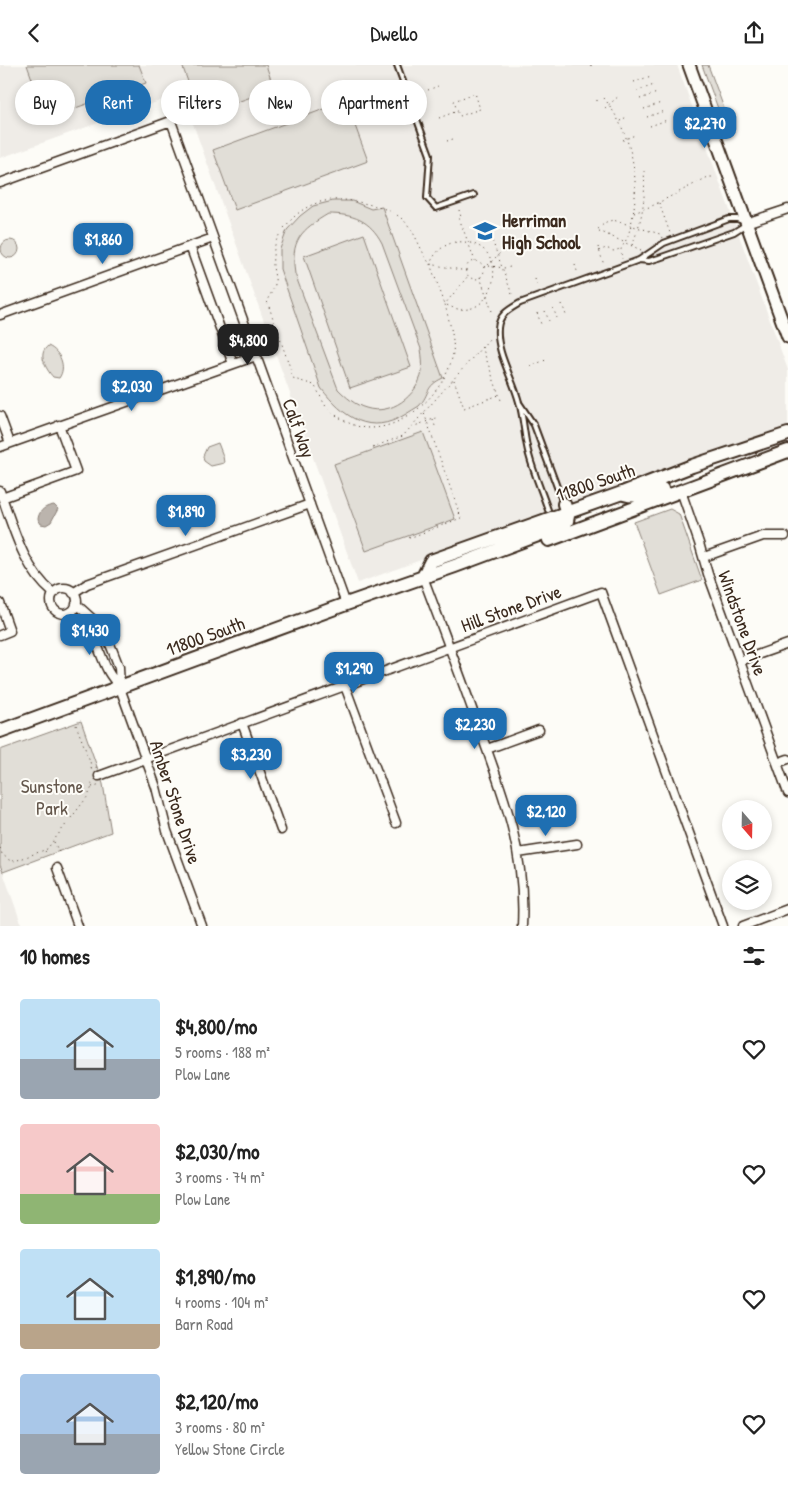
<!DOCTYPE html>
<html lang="en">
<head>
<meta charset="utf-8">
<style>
	:root { --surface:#fff; --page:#f6f6f6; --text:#222; --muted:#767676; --accent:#1f6fb2 }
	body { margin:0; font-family:"Patrick Hand",sans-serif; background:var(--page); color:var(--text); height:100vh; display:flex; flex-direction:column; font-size:19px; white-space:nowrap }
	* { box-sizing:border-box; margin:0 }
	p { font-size:16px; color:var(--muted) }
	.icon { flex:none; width:28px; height:28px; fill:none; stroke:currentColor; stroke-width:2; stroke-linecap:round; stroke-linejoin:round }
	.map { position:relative; height:861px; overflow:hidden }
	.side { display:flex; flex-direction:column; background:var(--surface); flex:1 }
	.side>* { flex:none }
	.guide { position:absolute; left:15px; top:15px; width:500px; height:45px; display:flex; gap:10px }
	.needle { width:32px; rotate:160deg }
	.tools { position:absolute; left:722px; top:735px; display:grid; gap:10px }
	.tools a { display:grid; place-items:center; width:50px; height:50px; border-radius:50%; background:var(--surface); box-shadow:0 2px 8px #0003; font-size:25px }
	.price { position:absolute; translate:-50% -42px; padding:0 11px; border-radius:10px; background:var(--accent); color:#fff; font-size:16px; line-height:32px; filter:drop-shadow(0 1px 2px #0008) }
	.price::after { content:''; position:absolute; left:50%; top:30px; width:15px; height:11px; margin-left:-8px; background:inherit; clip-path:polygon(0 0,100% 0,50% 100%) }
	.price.selected { background:#222; color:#fff }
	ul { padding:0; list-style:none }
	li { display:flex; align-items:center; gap:15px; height:125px; padding:0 20px }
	li span { display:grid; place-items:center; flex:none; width:140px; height:100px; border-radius:5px; color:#555 }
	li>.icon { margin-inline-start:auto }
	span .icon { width:60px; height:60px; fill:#fffc; stroke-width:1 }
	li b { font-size:21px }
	h2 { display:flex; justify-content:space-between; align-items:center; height:60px; padding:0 20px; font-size:21px }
	.tag { padding:0 18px; border-radius:22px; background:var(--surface); box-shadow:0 2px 8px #0003; font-size:18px; line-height:45px }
	.tag.selected { background:var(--accent); color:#fff }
	header { display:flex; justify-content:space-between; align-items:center; height:65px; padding:0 20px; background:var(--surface); font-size:22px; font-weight:600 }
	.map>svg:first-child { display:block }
</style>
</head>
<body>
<header><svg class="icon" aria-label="back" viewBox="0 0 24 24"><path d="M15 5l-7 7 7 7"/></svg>Dwello<svg class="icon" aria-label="share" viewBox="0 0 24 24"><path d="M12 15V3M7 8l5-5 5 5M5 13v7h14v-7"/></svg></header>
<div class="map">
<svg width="788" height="861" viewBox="0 0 788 861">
	<rect width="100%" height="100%" fill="#fdfcf7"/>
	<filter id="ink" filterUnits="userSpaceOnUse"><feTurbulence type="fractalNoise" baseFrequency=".02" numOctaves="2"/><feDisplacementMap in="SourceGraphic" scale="10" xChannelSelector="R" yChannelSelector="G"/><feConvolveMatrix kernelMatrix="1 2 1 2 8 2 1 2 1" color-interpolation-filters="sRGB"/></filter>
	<g filter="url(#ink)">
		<path fill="#efece7" d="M0 0H677L788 305V361L358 518 182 28 0 93Z
			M0 800 3 807 22 861H0Z"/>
		<path fill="#e1ded7" stroke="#8e847a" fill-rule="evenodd" d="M27 0H139L146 18 50 52 45 50Z
			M182 0H266L274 24 200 50Z
			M702 0H708L732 65 727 68Z
			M346 36 368 96 235 145 213 85Z
			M333 136H352L371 144 382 142 443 313C425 321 430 329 419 341 415 344 410 346 406 349 370 372 343 352 321 323L280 204V184L287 165 300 151 313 141ZM328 149C353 149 370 155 382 178L421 284C422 291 423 299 422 307 417 331 391 351 366 343 355 340 346 332 338 324L295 209C290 175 301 165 328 149Z
			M364 169 411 302 350 323 304 191Z
			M1 184a9 9 0 1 1 18 0a9 9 0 1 1-18 0Z
			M48 281C60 286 67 302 59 313L53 312C46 304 37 289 48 281Z
			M423 367 455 454 366 486 334 399Z
			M218 378 223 391 224 398 211 401 204 396 203 391 207 382Z
			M670 444 679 449 702 515 661 530 634 457Z
			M81 656 103 719 111 767 3 807 0 800V685Z"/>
		<path fill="#bbb4ad" stroke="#887d74" d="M54 440 58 444 51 457 46 460 41 459 38 454C39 445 46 441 54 440Z"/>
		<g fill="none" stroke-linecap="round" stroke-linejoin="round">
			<defs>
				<path id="lane" d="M397 0 430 90 427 133 436 143 474 130
					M639 195 649 196 659 193 734 167 745 160
					M520 339 534 360 563 438
					M548 445C542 427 534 409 529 390 524 373 524 354 519 337 513 313 496 288 498 263 499 249 510 244 520 238L639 195 664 178 729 154H737L743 156"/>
				<path id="street" d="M0 118 171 56 346 539
					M746 158 788 144
					M190 181 233 299
					M0 250 213 173
					M0 351 10 378
					M0 382 256 291
					M0 426C13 462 23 503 53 528
					M681 426 699 478 708 509 788 728
					M2 433 76 406 59 360
					M704 492 763 471H785
					M423 512C441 560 460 609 477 658 503 728 526 785 522 861
					M51 536a13 13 0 1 1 26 0a13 13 0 1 1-26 0Z
					M73 528 87 519 310 439
					M0 538 10 566 0 570
					M76 539 97 558 106 570 112 584 119 602 120 623 156 722 167 766 202 861
					M68 548C98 563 95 581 108 606 111 612 116 617 120 623
					M740 596 788 579
					M345 621 396 758
					M242 658 281 765
					M487 684 539 665
					M777 698 788 694
					M99 711 601 527 723 861
					M518 788 577 779
					M57 803 78 861
					M743 861 788 844"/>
				<path id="secondary" d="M689 0 788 272"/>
				<path id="primary" d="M624 429C637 433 649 429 662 424
					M549 475 788 386
					M423 512 431 496 622 428 692 401 788 369
					M0 666 346 539 455 501 557 463 567 456 568 451 564 439"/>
			</defs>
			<use href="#lane" stroke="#3b2a1e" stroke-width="8"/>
			<use href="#street" stroke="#3b2a1e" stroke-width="11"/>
			<use href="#secondary" stroke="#3b2a1e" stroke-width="15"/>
			<use href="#primary" stroke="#3b2a1e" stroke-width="16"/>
			<path stroke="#3b2a1e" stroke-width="1" stroke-dasharray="1 4" stroke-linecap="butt" d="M591 0V3
				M634 17 651 11
				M428 25 438 21
				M637 26 654 20
				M604 33C631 68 641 112 632 155 630 166 627 175 621 184L622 194
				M640 34 657 28
				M597 35V40
				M605 43 620 30
				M644 44 661 38
				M647 52 664 46
				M439 53 457 46 460 51 480 44 475 28 454 36 457 46
				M620 56 628 51
				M650 61 667 55
				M623 75 635 70
				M447 76 456 73
				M659 138 670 168
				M459 145 461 152 459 153 475 196
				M634 148 654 140 708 112H712
				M489 167 513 232
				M455 177C519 172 495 268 445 239L430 199C435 187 443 180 455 177Z
				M632 180C642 156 646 133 644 106
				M598 182 604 200
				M641 185 597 165 606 157 613 155 660 169 662 173
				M599 186 606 183 613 186 620 184
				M466 205a9 9 0 1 1 18 0a9 9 0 1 1-18 0Z
				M488 200 503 185
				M575 200 578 209
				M484 202C494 199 501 205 510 202
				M466 206 430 199C421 187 416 169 407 159 397 147 382 142 367 139 340 132 314 132 293 153 287 159 281 166 277 174 274 181 272 193 273 200 273 206 276 213 275 219 274 226 269 230 267 236L294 314 314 320C319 327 322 336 327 343 332 348 343 355 349 358 392 379 447 329 453 288 455 272 448 254 445 239L468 211
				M480 212 493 249
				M535 214 538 223
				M562 239 566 250
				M553 243 557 253
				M545 246 549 256
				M537 248 541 259
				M482 282 502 338
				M530 301 546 295
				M454 315 464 343 499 330
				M433 355 436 364
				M412 362 439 352
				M373 382 403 371 490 273
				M409 473 461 453 424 348
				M76 660 90 696 92 707
				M91 704 97 702
				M92 722 100 719
				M54 777 59 787
				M0 783 2 789 9 795 15 796 47 784 88 731 92 722V716
				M45 786 48 790"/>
			<use href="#lane" stroke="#fdfcf7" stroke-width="4"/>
			<use href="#street" stroke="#fdfcf7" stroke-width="8"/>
			<use href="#secondary" stroke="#fdfcf7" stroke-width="11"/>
			<use href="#primary" stroke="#fdfcf7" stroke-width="12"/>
		</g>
	</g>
	<defs>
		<symbol id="school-bare" viewBox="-9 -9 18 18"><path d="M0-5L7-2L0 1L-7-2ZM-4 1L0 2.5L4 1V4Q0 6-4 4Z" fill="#1f6fb2" stroke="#fdfcf7" stroke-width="2.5" paint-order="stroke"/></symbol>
	</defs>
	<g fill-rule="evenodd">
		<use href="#school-bare" x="469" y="150" width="32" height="32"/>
	</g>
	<g text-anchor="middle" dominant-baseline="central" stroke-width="4" stroke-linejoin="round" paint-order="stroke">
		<g font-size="19" font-weight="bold" fill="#3b2a1e" stroke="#fdfcf7" text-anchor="start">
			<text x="502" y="155">Herriman<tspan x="502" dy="22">High School</tspan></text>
		</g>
		<g font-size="19" fill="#3b2a1e" stroke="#fdfcf7">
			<text transform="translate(299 363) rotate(70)">Calf Way</text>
			<text transform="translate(595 417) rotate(-19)">11800 South</text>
			<text transform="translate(511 543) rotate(-20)">Hill Stone Drive</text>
			<text transform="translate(743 558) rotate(70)">Windstone Drive</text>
			<text transform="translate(205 571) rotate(-20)">11800 South</text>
			<text transform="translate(176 737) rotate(72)">Amber Stone Drive</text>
		</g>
		<g font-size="19" fill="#64574c" stroke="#fdfcf7">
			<text x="52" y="721">Sunstone<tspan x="52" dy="22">Park</tspan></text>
		</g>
	</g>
</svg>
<div class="tools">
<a><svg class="needle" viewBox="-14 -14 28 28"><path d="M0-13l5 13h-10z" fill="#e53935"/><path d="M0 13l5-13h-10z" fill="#767676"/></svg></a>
<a><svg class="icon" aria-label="layers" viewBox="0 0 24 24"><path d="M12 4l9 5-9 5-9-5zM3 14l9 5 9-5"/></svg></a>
</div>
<b class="price" style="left:705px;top:84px">$2,270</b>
<b class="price" style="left:103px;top:200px">$1,860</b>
<b class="price selected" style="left:248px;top:301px">$4,800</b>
<b class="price" style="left:132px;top:347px">$2,030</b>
<b class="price" style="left:186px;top:472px">$1,890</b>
<b class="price" style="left:90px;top:591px">$1,430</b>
<b class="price" style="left:354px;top:629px">$1,290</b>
<b class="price" style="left:475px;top:685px">$2,230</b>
<b class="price" style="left:251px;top:715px">$3,230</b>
<b class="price" style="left:546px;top:772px">$2,120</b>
<div class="guide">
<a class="tag">Buy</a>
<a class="tag selected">Rent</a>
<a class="tag">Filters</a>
<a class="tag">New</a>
<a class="tag">Apartment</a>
</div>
</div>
<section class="side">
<h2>10 homes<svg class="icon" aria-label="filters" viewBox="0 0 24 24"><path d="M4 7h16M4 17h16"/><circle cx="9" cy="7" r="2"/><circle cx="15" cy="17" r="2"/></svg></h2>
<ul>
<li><span style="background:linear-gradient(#bfe0f5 60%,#9aa5b1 0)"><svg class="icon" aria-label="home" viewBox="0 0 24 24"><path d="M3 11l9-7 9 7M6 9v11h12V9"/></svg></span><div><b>$4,800/mo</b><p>5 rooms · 188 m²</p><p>Plow Lane</p></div><svg class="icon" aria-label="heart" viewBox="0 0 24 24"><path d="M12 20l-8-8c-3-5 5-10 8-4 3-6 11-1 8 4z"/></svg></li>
<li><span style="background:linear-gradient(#f6c9c9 70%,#8fb573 0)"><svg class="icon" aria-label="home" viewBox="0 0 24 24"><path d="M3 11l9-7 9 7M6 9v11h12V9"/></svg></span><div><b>$2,030/mo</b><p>3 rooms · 74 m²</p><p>Plow Lane</p></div><svg class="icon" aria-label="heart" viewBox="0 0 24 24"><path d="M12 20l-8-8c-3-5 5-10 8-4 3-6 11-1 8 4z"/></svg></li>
<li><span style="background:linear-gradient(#bfe0f5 75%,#b9a48a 0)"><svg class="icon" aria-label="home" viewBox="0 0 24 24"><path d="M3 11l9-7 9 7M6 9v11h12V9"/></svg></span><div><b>$1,890/mo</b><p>4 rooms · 104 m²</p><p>Barn Road</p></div><svg class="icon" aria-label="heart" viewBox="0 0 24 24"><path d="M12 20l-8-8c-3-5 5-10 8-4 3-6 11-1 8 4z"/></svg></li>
<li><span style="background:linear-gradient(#a9c7e8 60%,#9aa5b1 0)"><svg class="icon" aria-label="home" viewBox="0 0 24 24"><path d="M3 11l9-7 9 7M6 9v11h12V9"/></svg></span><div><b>$2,120/mo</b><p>3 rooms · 80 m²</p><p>Yellow Stone Circle</p></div><svg class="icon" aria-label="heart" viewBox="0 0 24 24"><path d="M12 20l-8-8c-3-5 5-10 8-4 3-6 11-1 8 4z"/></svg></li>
</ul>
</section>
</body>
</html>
